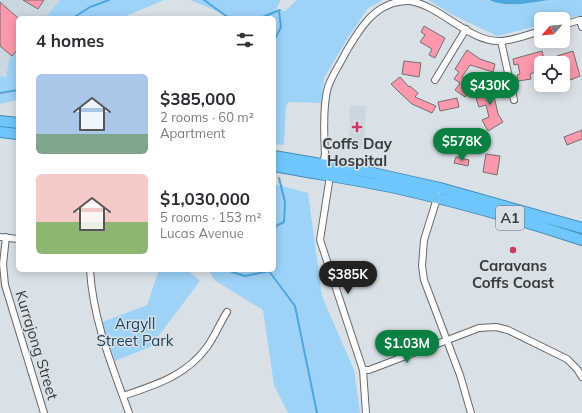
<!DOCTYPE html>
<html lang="en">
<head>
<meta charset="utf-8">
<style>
	:root { --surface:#fff; --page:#f7f7f7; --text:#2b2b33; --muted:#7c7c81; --accent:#0b8043 }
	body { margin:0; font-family:Mulish,sans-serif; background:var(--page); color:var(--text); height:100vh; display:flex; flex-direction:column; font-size:15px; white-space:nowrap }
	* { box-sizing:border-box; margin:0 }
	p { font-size:13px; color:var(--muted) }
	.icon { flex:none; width:22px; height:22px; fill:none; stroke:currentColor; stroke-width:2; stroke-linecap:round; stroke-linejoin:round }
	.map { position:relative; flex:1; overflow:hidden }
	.sheet { position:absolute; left:16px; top:16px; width:260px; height:256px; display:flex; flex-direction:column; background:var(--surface); border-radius:6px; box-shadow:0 2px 10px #0003 }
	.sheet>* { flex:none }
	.needle { width:26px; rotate:243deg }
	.fabs { position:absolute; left:534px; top:12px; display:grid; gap:8px }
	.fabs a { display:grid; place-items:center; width:36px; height:36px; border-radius:6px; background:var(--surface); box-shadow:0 2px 10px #0003; font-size:20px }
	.price { position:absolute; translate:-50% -34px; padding:0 9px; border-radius:14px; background:var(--accent); color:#fff; font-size:13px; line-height:26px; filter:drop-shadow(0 1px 2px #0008) }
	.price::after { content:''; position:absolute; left:50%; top:24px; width:12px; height:9px; margin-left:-6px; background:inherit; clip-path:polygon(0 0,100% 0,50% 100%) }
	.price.on { background:#222; color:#fff }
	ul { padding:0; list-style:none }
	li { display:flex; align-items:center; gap:12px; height:100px; padding:0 20px }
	li span { display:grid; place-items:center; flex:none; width:112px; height:80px; border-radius:6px; color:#555 }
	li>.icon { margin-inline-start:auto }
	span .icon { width:48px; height:48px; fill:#fffc; stroke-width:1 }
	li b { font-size:17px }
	h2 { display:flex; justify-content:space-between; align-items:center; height:48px; padding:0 20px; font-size:17px }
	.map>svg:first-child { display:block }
</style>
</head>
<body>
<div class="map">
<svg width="582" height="413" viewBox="0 0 582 413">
	<rect width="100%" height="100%" fill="#dae1e6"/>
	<path fill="#cad7e1" d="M0 0H60L45 18H18V49L9 60 6 77 0 76Z
		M350 106H366L364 149H349Z"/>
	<path fill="#9ed2f7" d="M60 0H164L121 18H45Z
		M190 0H281L276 9 285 11 297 0H383L368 8 349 36 324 78 321 103 289 102 286 106 284 145 274 144V18H264L265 17 234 18Z
		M428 0H488C507 9 528 1 548 0 559 0 570 0 580 0H582V19L577 16 563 19H541V25L497 36 451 14Z
		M18 49V100L0 104V76L6 77 9 60Z
		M274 184 308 193 322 296 354 370 360 413H288L274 385 263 310 214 280 209 270H274Z
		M159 270H187L200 281 150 347 115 361 102 322 147 305Z"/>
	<path fill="#4da6e0" d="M489 0H548C529 3 506 8 489 0Z"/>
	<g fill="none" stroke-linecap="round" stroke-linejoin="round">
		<path stroke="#4da6e0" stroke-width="2" d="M204 0 226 16 231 18
			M73 18 90 7 109 0
			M260 18 280 10
			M274 41 281 27 279 11
			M0 93 18 90
			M274 227 284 222 285 202 279 178
			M231 270 232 272 245 276 269 271 295 306 317 413"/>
	</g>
	<path fill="#fb98ab" stroke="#756d6e" d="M23 0H44L38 9Z
		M0 2 18 18V49L12 56 0 46Z
		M424 26 445 38 435 58 429 55 432 49 420 42 425 35 421 32Z
		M467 50 480 59 495 64 493 72 470 65 462 77 470 83 467 86 471 89 465 97 455 90 460 83 454 79 459 72 455 69Z
		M542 51 545 63H541V70L530 74 531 79 518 81 517 75 520 74 518 64 514 65 513 59Z
		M573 51 580 76 570 80 568 72 570 71 567 60 559 63 557 56Z
		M404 61 421 63 419 77 402 74Z
		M400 77 409 87 410 86 418 93 415 97 436 106 432 113 412 104 398 91 391 84Z
		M490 78 498 114 503 122 488 131 482 120 489 117 486 105 479 107 476 98 487 95 482 80Z
		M457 98 459 107 440 111 438 102Z
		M582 130V139L567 145 564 137Z
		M486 154 500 156 497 175 483 172Z
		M456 157 469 160 468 166 454 163Z"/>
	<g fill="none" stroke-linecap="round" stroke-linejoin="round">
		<defs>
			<path id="minor" d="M563 25 580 20 582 27
				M501 41 514 100
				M435 80 466 29
				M323 164 325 154C324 136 323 104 328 87 332 75 340 64 346 52 360 28 376 0 410 1 441 6 469 42 500 41 512 41 529 34 541 31
				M330 176 320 240 363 370 366 413
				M438 195 424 240 422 266 424 280 460 375 471 413
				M0 237 18 239
				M6 237 3 264 5 285 44 413
				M90 270C93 320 112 366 129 413
				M363 370H369L479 328 496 327 508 330 567 359 577 369 582 377
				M123 396C155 385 186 376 207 347 215 336 220 323 227 312"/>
			<path id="trunk" d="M0 121 18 123
				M0 132 18 134
				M274 156 373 173 440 188 582 228
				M274 166C316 174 358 180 400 189 461 203 522 220 582 240"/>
		</defs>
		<use href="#minor" stroke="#646a6f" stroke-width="8"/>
		<use href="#trunk" stroke="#448cb9" stroke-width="12"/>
		<use href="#minor" stroke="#fff" stroke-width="6"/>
		<use href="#trunk" stroke="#6fc6fc" stroke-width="10"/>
	</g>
	<g fill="#ca3b63" stroke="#dae1e6" stroke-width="1.5">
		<path d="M355 121h4v4h4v4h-4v4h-4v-4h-4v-4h4z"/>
		<circle cx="513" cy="250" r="4"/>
	</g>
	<g text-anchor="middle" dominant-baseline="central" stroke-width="3" stroke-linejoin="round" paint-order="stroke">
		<rect fill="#dae1e6" stroke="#696d70" stroke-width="1" x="496" y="206" width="28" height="24" rx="3"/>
		<g font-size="14" font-weight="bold" fill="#383b3d">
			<text x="510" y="218">A1</text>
		</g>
		<g font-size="15" font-weight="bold" fill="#383b3d" stroke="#dae1e6">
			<text x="357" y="143">Coffs Day<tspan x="357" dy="17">Hospital</tspan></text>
			<text x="513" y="265">Caravans<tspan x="513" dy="17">Coffs Coast</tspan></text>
		</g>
		<g font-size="15" fill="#1e435c" stroke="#dae1e6">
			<text x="135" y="323">Argyll<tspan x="135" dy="17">Street Park</tspan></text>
		</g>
		<g font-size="15" fill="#383b3d" stroke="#dae1e6">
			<text transform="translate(37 345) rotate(73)">Kurrajong Street</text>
		</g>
	</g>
</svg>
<div class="fabs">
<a><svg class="needle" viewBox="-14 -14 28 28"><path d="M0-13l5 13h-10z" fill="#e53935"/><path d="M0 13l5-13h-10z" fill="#7c7c81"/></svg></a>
<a><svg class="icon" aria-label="locate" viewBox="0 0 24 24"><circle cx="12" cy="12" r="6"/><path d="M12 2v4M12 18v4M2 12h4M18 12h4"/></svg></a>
</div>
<b class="price" style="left:490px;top:106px">$430K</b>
<b class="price" style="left:462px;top:162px">$578K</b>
<b class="price on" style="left:348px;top:295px">$385K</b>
<b class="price" style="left:407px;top:364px">$1.03M</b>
<section class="sheet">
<h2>4 homes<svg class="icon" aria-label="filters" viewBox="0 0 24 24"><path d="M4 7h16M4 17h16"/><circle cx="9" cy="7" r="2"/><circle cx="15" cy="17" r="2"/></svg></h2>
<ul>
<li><span style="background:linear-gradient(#a9c7e8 75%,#7fa58c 0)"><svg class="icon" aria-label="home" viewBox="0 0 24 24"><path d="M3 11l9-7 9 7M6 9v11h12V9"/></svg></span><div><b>$385,000</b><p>2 rooms · 60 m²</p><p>Apartment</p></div></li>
<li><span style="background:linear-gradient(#f6c9c9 60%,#8fb573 0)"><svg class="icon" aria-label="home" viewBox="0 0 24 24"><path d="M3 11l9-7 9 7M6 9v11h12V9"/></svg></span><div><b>$1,030,000</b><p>5 rooms · 153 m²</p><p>Lucas Avenue</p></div></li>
</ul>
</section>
</div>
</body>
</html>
